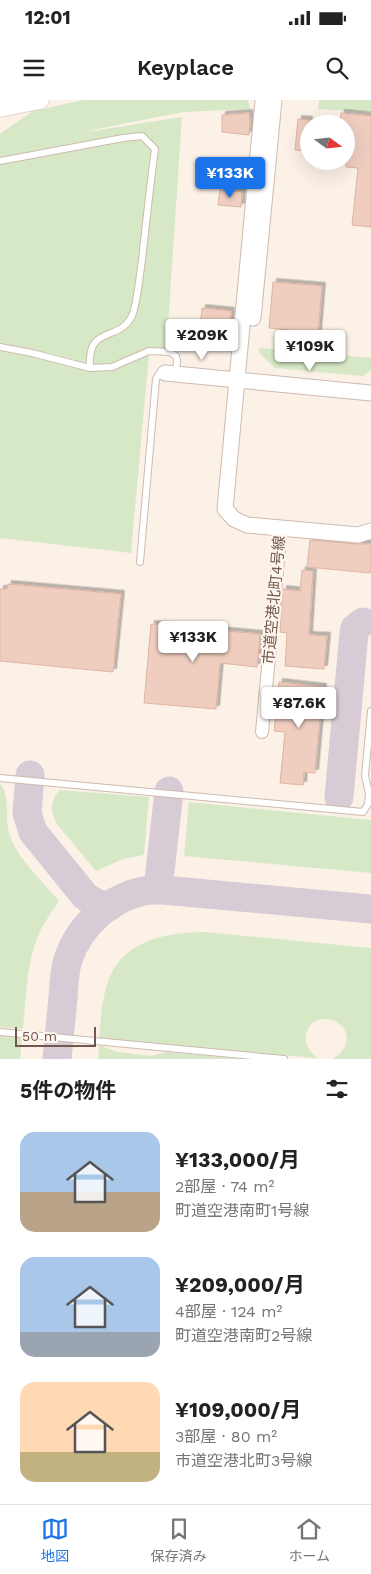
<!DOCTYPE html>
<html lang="ja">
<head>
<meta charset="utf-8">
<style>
	:root { --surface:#fff; --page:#f2f2f2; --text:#222; --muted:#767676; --line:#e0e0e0; --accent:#1a73e8 }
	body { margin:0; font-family:"Work Sans","Noto Sans JP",sans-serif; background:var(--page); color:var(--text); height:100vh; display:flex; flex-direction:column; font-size:19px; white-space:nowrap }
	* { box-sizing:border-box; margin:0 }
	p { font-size:16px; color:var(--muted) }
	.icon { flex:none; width:28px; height:28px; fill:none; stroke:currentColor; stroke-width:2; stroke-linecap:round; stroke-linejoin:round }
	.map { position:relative; height:959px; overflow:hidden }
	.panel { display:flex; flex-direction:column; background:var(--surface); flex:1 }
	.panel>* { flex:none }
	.needle { width:32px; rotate:105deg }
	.buttons { position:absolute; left:300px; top:15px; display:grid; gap:10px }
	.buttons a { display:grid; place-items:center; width:55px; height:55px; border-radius:50%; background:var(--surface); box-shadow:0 5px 20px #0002; font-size:25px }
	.scale { position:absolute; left:15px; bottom:12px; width:81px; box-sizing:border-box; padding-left:5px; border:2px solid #73564d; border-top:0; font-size:14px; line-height:18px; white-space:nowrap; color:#73564d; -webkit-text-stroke:4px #fef5ed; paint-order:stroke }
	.price { position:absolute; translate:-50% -42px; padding:0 11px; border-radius:5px; background:#fff; color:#222; font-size:16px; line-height:32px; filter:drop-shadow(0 1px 2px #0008) }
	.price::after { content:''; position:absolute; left:50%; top:30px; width:15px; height:11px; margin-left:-8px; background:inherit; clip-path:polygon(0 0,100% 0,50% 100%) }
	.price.current { background:var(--accent); color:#fff }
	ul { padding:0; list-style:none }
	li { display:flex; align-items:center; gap:15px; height:125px; padding:0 20px }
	li span { display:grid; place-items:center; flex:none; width:140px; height:100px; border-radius:15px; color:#555 }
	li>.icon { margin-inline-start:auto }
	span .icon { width:60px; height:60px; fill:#fffc; stroke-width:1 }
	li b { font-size:21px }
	h2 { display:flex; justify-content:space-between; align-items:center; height:60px; padding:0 20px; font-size:21px }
	.status { display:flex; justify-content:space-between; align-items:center; height:35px; padding:0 25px; background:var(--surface); direction:ltr }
	.status svg { height:14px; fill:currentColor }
	header { display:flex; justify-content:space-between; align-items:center; height:65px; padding:0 20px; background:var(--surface); font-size:22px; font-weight:600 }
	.menu { display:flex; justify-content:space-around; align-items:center; height:70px; border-top:1px solid var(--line); background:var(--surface); font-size:14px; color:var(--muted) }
	.menu a { display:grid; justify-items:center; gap:2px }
	.menu .current { color:var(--accent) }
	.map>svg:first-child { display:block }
</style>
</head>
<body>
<div class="status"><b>12:01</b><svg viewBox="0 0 49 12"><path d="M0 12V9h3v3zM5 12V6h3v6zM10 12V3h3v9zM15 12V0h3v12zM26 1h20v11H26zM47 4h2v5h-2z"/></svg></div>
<header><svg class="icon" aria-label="menu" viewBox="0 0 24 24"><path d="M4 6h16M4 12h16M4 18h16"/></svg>Keyplace<svg class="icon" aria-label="search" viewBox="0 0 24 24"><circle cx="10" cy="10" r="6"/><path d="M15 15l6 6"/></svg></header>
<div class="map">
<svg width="371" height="959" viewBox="0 0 371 959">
	<defs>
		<filter id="shadow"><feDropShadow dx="3.5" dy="-3.5" stdDeviation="0" flood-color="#0004"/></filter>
	</defs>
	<rect width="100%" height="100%" fill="#fbf1e7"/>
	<path fill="#d7e8c6" d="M84 0H248L250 9 183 12 97 29 86 32 182 17 166 255 149 254 131 453 0 438V34L33 11Z
		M319 0H371V12L318 9Z
		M259 248 371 258V270L363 276 275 268 259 253Z
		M0 684C11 695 4 720 10 736 18 759 43 782 59 801 52 812 44 822 39 834 26 863 26 898 23 929L0 927Z
		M60 690 149 697 144 755 123 759 96 771 57 724C50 711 50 700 60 690Z
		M189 702 371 720V773L184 756Z
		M203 832 371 848V959H333C337 955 342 953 344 948 359 920 308 905 306 937 305 946 310 952 317 957L316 958 99 939C101 921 101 903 107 885 120 841 163 833 203 832Z
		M0 936 22 938 20 959H0Z
		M99 945 117 952 151 956 166 952 245 959H98Z"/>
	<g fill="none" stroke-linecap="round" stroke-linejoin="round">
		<path stroke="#d7cbd6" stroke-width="29" d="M30 675 27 713 33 732 85 796C92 802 100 805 110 806
			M339 697 354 533 355 528 363 522
			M158 790 169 691
			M57 959C59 939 61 918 63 898 64 886 64 872 68 860 79 825 113 794 151 790 159 789 167 791 174 791L371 809"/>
	</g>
	<path fill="#efcec0" stroke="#e1b3a1" filter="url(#shadow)" d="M249 13 250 22 249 35 222 32V15Z
		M341 13 371 16V127L352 125 358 68 346 67V24H340Z
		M298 19 309 20V51L295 50Z
		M220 90 242 92 241 107 218 105Z
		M273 182 322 186 318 233 269 228Z
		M202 208 231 211 229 237 199 234Z
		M310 440 357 444H371V473L307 467Z
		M302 470 313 471 309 535 327 536 324 569 285 566 287 533 280 532 283 489 300 491Z
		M8 484 121 494 113 572 0 561V489H7Z
		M151 524 260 534 257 567 220 563 216 609 144 603Z
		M279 582 323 587 315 673 304 672 303 685 280 683 285 632 274 631Z"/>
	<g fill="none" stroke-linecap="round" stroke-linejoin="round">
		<defs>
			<path id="service" d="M0 61 123 38 142 36 155 49C150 86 146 123 142 160 140 173 137 205 132 216 118 243 87 224 90 268
				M0 247 32 253 90 268 112 267 149 251 170 252 176 256 177 260 176 274
				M140 462 156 279 159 274 165 273
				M0 678 363 712 368 704 369 693 365 676 371 611
				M0 932 284 959"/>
			<path id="minor" d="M262 632 281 428"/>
			<path id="tertiary" d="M263 0 225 409 234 419 247 425 358 435 371 431
				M253 218 274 0
				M165 273 371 293"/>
			<path id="secondary" d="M0 8 40 0"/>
		</defs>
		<use href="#service" stroke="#cebab0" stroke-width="8"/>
		<use href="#minor" stroke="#cebab0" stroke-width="14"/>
		<use href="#tertiary" stroke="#cebab0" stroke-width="17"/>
		<use href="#secondary" stroke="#d1baae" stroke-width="19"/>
		<use href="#service" stroke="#fff" stroke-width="6"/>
		<use href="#minor" stroke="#fff" stroke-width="12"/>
		<use href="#tertiary" stroke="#fff" stroke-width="15"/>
		<use href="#secondary" stroke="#fff" stroke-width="18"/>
	</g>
	<g text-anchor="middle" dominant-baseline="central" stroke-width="4.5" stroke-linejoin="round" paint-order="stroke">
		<g font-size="15" fill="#73564d" stroke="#fef5ed">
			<text transform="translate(274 500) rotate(-85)">市道空港北町4号線</text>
		</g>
	</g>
</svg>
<div class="buttons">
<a><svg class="needle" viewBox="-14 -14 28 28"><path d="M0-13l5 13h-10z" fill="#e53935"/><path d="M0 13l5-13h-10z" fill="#767676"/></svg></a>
</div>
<div class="scale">50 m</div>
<b class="price current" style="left:230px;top:99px">¥133K</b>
<b class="price" style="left:202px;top:261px">¥209K</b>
<b class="price" style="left:310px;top:272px">¥109K</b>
<b class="price" style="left:193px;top:563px">¥133K</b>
<b class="price" style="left:299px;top:629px">¥87.6K</b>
</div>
<section class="panel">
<h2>5件の物件<svg class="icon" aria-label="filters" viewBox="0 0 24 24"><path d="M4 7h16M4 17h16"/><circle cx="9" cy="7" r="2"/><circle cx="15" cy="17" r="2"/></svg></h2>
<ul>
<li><span style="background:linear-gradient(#a9c7e8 60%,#b9a48a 0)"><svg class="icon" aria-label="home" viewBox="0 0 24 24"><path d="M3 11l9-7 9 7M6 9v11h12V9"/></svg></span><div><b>¥133,000/月</b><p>2部屋 · 74 m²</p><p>町道空港南町1号線</p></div></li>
<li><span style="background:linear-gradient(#a9c7e8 75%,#9aa5b1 0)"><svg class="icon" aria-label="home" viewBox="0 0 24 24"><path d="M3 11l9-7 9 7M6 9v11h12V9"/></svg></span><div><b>¥209,000/月</b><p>4部屋 · 124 m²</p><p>町道空港南町2号線</p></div></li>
<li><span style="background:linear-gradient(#ffd9b3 70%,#c2b280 0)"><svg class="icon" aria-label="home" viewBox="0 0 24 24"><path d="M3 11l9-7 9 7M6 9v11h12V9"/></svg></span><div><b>¥109,000/月</b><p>3部屋 · 80 m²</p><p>市道空港北町3号線</p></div></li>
</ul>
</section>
<nav class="menu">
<a class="current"><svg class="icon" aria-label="map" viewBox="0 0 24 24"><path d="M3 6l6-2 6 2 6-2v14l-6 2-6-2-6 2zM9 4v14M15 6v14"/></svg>地図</a>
<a><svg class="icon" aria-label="saved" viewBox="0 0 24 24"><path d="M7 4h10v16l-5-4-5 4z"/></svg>保存済み</a>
<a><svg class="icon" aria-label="home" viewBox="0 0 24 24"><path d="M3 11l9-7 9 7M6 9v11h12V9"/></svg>ホーム</a>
</nav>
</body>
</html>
